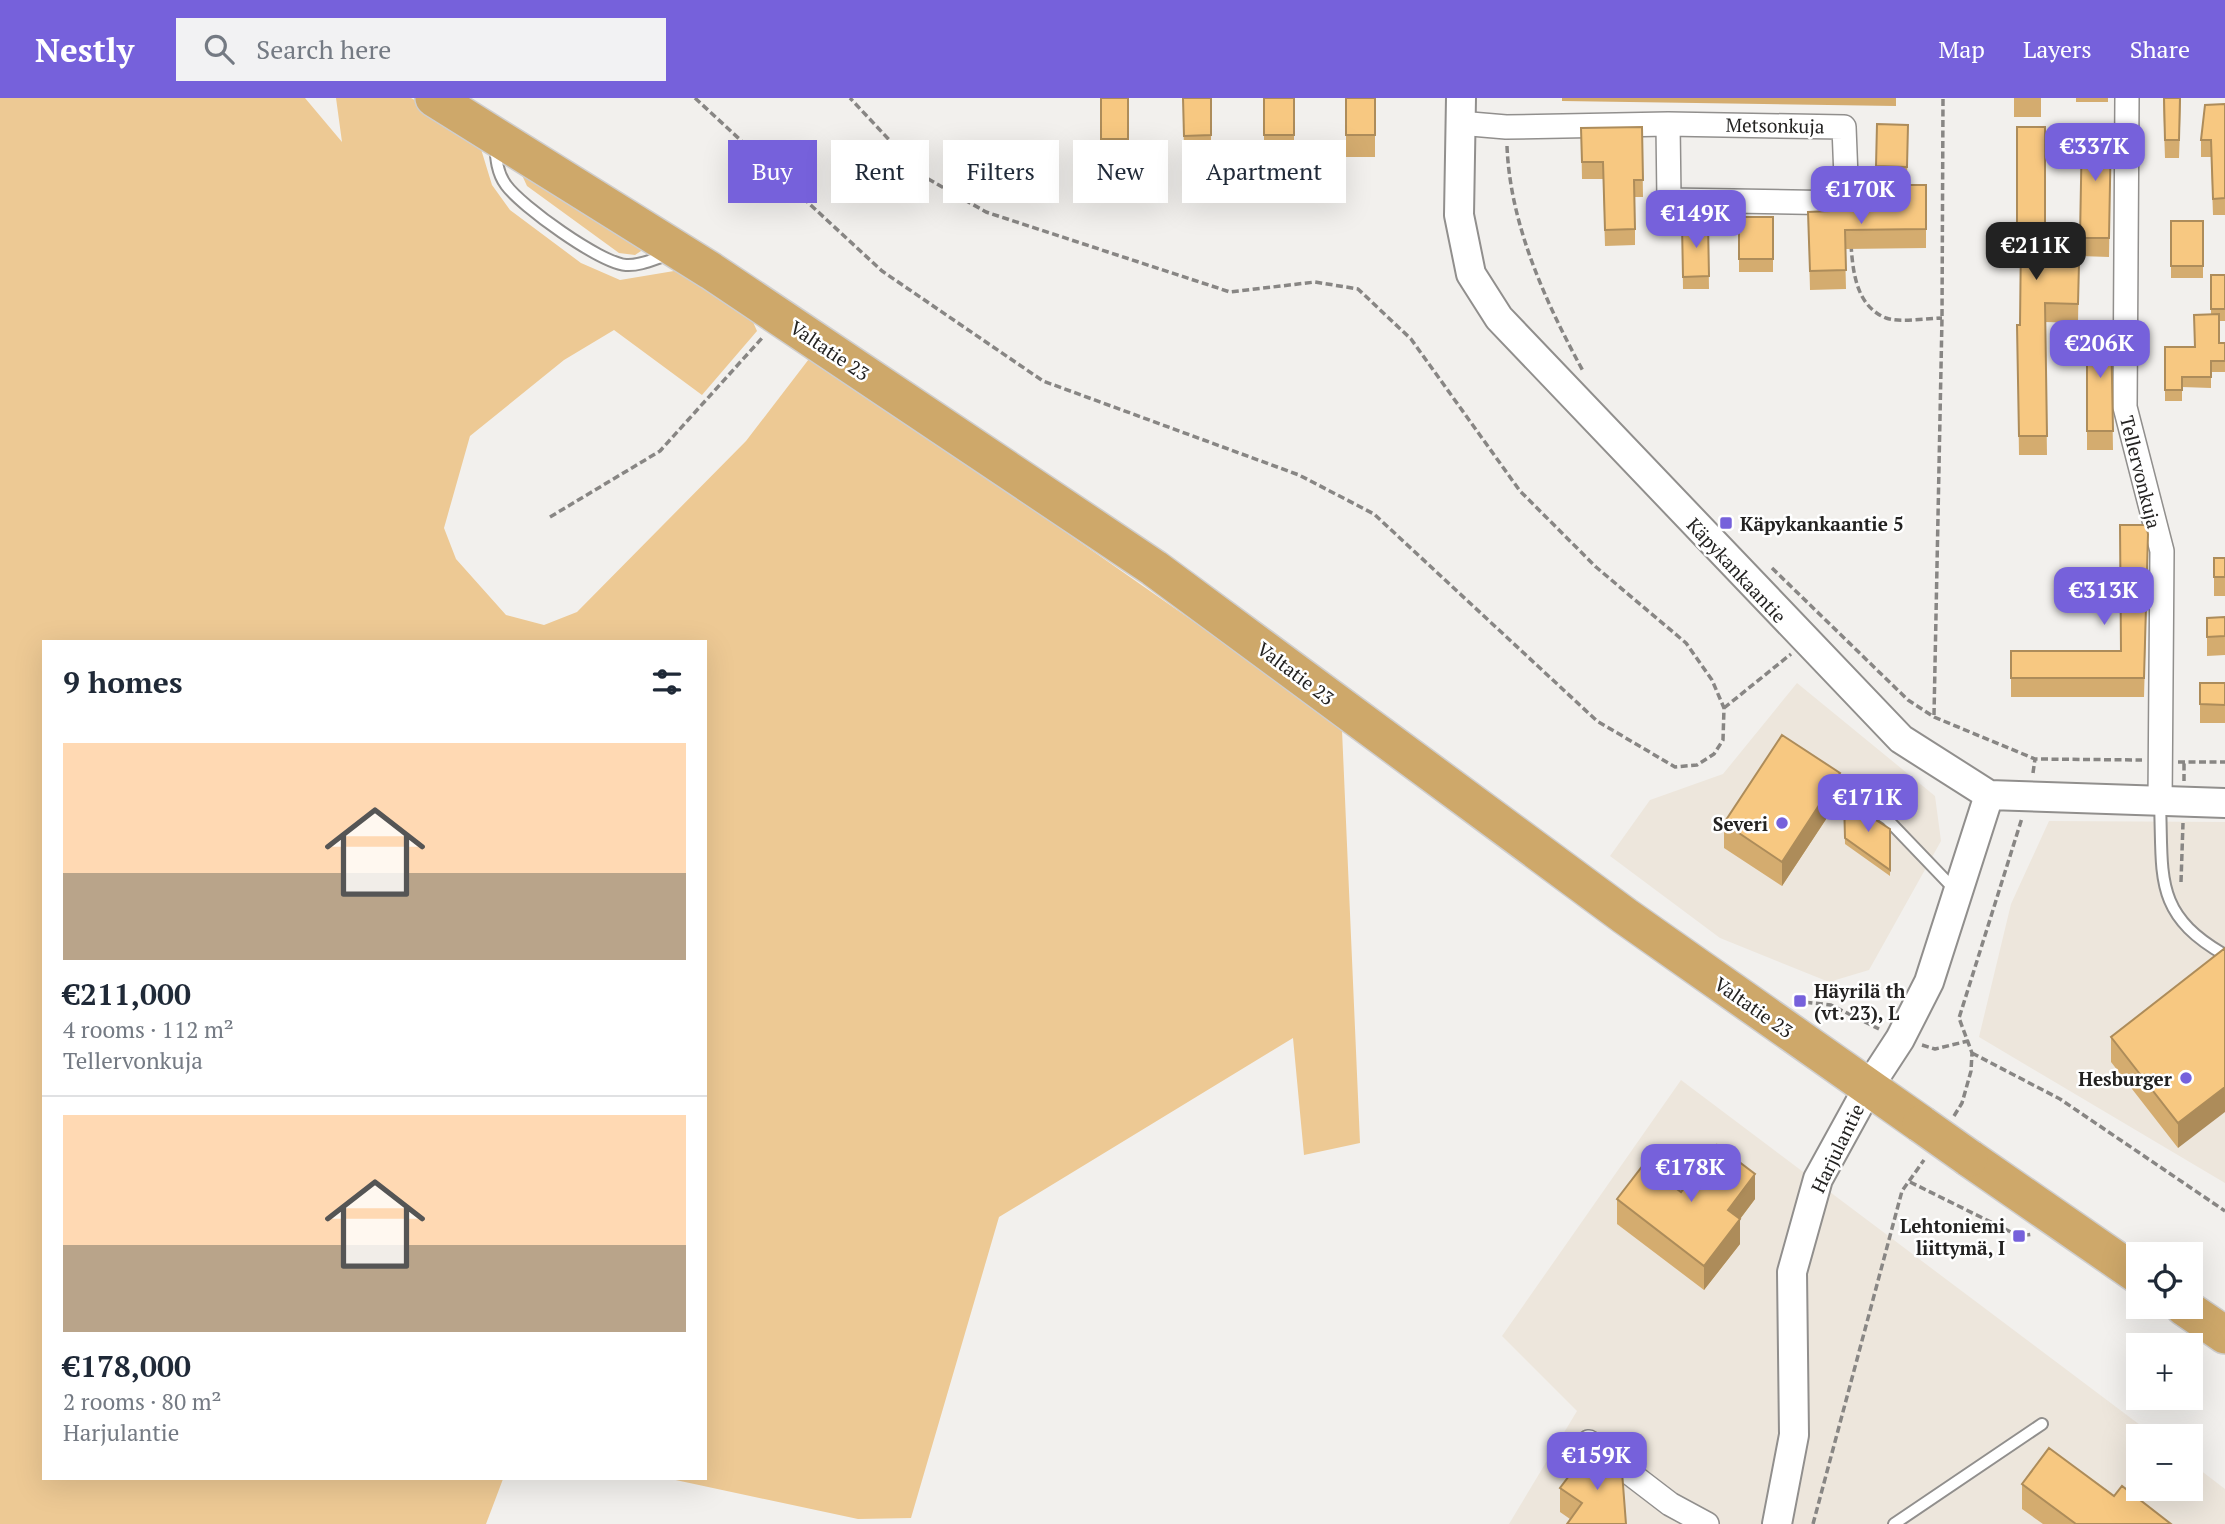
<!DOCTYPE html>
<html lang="en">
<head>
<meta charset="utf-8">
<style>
	:root { --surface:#fff; --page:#f2f2f3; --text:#1f2937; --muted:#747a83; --line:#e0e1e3; --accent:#7661db }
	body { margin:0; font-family:"PT Serif",serif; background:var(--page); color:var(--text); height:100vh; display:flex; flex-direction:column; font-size:26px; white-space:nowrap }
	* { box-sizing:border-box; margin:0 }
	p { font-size:23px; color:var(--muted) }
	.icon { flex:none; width:38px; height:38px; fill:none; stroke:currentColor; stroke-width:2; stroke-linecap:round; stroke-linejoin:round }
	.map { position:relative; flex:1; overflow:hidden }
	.panel { position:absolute; left:42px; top:542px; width:665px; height:840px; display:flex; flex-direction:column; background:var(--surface); border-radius:0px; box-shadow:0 7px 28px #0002 }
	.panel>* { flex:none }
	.banner { position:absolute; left:728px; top:42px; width:665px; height:63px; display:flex; gap:14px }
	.buttons { position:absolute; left:2126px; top:1144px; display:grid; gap:14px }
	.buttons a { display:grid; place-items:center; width:77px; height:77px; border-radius:0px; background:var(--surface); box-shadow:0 7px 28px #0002; font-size:35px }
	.price { position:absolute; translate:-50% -60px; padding:0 16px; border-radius:14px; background:var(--accent); color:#fff; font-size:23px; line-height:46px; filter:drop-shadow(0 2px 4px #0008) }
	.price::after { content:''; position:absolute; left:50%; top:42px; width:21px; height:16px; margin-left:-10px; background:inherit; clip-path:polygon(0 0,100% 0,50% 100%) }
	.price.selected { background:#222; color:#fff }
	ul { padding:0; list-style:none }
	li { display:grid; align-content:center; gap:14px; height:371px; padding:0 21px }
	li+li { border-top:2px solid var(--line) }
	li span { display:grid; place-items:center; height:217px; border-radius:0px; color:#555 }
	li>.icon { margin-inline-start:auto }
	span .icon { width:126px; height:126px; fill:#fffc; stroke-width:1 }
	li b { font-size:30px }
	h2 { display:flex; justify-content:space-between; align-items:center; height:84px; padding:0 21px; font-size:30px }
	.tag { padding:0 24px; border-radius:0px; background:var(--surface); box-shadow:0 7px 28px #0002; font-size:24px; line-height:63px }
	.tag.selected { background:var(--accent); color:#fff }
	header { display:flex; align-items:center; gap:42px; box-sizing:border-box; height:98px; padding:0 35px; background:var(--accent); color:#fff }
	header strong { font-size:33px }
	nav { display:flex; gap:38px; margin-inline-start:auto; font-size:24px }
	.search { width:490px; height:63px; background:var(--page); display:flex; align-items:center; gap:18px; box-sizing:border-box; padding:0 24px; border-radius:0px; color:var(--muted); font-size:26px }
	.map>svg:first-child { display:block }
</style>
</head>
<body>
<header>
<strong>Nestly</strong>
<div class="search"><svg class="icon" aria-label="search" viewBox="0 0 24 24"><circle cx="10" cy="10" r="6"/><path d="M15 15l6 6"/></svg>Search here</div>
<nav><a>Map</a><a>Layers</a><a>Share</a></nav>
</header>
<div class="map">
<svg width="2225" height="1426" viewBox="0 0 2225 1426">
	<rect width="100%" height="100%" fill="#f2f0ed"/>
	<path fill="#ede6dc" d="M1797 585 1935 698 1941 743 1869 872 1829 884 1720 840 1610 758 1650 702 1723 676Z
		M2049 723 2225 724V1085L1979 939 2011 806Z
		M1681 982 2156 1339H2138V1391H2191V1365L2225 1391V1426H1509L1577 1313 1502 1238Z"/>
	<path fill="#edc994" d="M0 0H305L342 44 336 0H411L477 38 492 87 510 112 581 165 620 182 686 171 749 215 757 233 702 297 614 232 564 262 470 338 444 430 456 461 506 517 544 527 577 514 746 343 812 257 1289 590 1342 632 1360 1045 1304 1057 1293 940 999 1119 911 1420 858 1421 671 1381H705V544H44V1381H503L486 1426H0Z
		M521 75 650 147 635 157 619 155 527 88Z"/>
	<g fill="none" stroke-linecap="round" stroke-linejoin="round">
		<defs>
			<path id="service" d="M495 46C496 60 497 75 506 87 521 108 600 165 626 167 640 168 654 161 667 157
				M1829 682 1887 721 1956 793
				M2160 705C2163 779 2153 816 2225 857
				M1894 1426 2042 1326"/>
			<path id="minor" d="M2127 0 2125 309 2162 453 2160 705
				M1459 25 1506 29 1668 26 1844 29 1847 105 1669 102 1668 26
				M1589 1344 1670 1406 1707 1426"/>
			<path id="tertiary" d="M1461 0 1459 117 1471 176 1499 220 1901 641 1989 697 2225 705
				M1777 1426 1794 1337 1792 1174 1818 1081 1868 990 1900 941 1929 884 1989 697"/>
			<path id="trunk" d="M434 0 711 173 1154 470 1625 818 1921 1026
				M1969 1060 2138 1177
				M2184 1209 2225 1237"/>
		</defs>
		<use href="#service" stroke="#918f8d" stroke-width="14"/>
		<use href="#minor" stroke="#918f8d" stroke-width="26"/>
		<use href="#tertiary" stroke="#918f8d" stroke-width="32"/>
		<use href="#trunk" stroke="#cfcece" stroke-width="40"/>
		<path stroke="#888684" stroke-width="3.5" stroke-dasharray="7 3.5" stroke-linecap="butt" d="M695 0 882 173 1043 283 1299 377 1374 416 1597 623 1675 669 1697 667 1714 656 1723 642 1724 610 1712 582 1686 545 1596 469 1520 393 1411 241 1358 191 1315 184 1230 194 986 114 923 78 850 0
			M1507 48C1510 127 1546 205 1583 273
			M1851 147C1853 174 1856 208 1886 220 1900 225 1927 220 1942 220
			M550 419 660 353 763 239
			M1772 470 1908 602 1934 619 2035 661 2142 662
			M1724 610 1791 556
			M1934 617 1942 220 1943 0
			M2178 664H2225
			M2033 675 2035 661
			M2184 683V664
			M2181 784 2183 725
			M1795 903 1831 907 1879 931
			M1922 947 1935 951 1968 943
			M1972 955 2060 1001 2225 1113
			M1954 1018 1962 1005 1971 973 1972 955 1959 920 2022 720
			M1910 1084 2019 1138 2033 1136
			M1813 1426 1902 1093 1924 1062"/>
		<use href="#service" stroke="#fff" stroke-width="10"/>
		<use href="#minor" stroke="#fff" stroke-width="23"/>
		<use href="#tertiary" stroke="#fff" stroke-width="28"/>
		<use href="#trunk" stroke="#cea86a" stroke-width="37"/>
		<defs>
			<path id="trunk-bridge" d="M1921 1026 1969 1060"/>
		</defs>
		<use href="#trunk-bridge" stroke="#cfcece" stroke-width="40" stroke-linecap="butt"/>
		<use href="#trunk-bridge" stroke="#cea86a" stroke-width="37"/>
	</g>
	<path fill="#d4ac6f" d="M1101 0H1129L1128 59H1101Z
		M1183 0H1211V56H1184Z
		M1264 0H1294V62H1264Z
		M1346 0H1375V59H1346Z
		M1562 0H1896V8L1562 3Z
		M2014 0H2041V19H2014Z
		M2076 0H2108V4H2076Z
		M2163 0H2181L2179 60H2165Z
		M2225 6V117H2213L2211 59H2201V42Z
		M1877 26 1908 27 1907 81H1876Z
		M1642 29 1643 99H1635V147L1605 148 1603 81H1582L1581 30Z
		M2017 29 2045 165H2079L2078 225 2045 224 2047 357H2019L2017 227H2020L2021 157H2017Z
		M2082 30 2111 31 2109 159 2080 158Z
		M1926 87V150L1845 151 1846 191 1810 192 1808 114 1899 110Z
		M1739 119H1773V174H1739Z
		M2171 123H2203V180H2171Z
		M1708 125 1709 191H1683L1682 126Z
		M2211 177H2225V223H2219V245H2225V274H2211V290L2182 289V303H2165V249H2194L2211 216Z
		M2087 229H2111L2113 352H2087Z
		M2148 455 2144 599H2011V553H2121Z
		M2214 460H2225V498H2214Z
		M2225 519V557L2207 558V520Z
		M2200 585H2225V625H2200Z
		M1840 700 1782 788 1724 750V725Z
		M1844 702 1890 731V778L1845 746Z
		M2225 850 2178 1050 2111 964V939Z
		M1681 1094 1755 1101 1740 1121V1146L1704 1192 1617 1126V1101Z
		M2022 1386 2114 1398 2171 1426H2043L2022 1411Z
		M1560 1390 1626 1426 1570 1421 1560 1414Z"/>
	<path fill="#ad8c5a" d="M1840 675V700L1782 788V764Z
		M2225 989V1014L2178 1050V1025Z
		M1755 1076V1101L1740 1121V1146L1704 1192V1168L1728 1112Z"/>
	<path fill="#f7c881" stroke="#ad8c5a" stroke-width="2" d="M1101 0H1128V41H1101Z
		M1183 0H1211V37L1184 38Z
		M1264 0H1294V37H1264Z
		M1346 0H1375V37H1346Z
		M2164 0H2180L2179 42H2165Z
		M2225 6V100L2213 101 2211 42H2201L2205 7Z
		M1877 26 1908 27 1907 69 1876 68Z
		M1642 29 1643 82H1634L1635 131 1605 132 1603 64H1582L1581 30Z
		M2017 29H2045V165H2079L2078 206 2045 205 2047 338H2019L2017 227H2020L2021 138H2017Z
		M2082 30 2111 31 2109 140H2080Z
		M1899 87H1926V131L1845 132 1846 172 1810 173 1808 114 1899 110Z
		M1739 119H1773V161H1739Z
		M2171 123H2203V168H2171Z
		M1708 125 1709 178 1683 179 1682 126Z
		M2211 177H2225V211H2211Z
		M2219 216V245H2225V263H2211V279H2182V292H2165V249H2195L2194 217Z
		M2087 229H2111L2113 333H2087Z
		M2120 427H2146L2148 436 2144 580H2011V553H2121Z
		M2214 460H2225V479H2214Z
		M2225 519V538L2207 539V520Z
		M2200 585H2225V607L2200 606Z
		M1782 637 1840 675 1782 764 1724 725Z
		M1844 702 1890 731V772L1845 740Z
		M2225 850V989L2178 1025 2111 939Z
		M1717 1047 1755 1076 1728 1112 1740 1121 1704 1168 1617 1101 1644 1066 1681 1094Z
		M1590 1350 1622 1374 1626 1426H1567L1582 1405 1560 1390Z
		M2049 1350 2114 1398 2122 1388 2171 1426H2076L2022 1386Z"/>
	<g fill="#7661db" stroke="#fff" stroke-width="2.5">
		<rect x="1719" y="418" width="14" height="14" rx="3.5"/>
		<circle cx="1782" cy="725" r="7"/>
		<rect x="1793" y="896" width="14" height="14" rx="3.5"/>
		<circle cx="2186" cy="980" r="7"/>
		<rect x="2012" y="1131" width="14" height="14" rx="3.5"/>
	</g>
	<g text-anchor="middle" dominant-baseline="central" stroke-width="5" stroke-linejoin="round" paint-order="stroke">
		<g font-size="19" fill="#232221" stroke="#fff">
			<text transform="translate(1775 27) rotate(1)">Metsonkuja</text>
			<text transform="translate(830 252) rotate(34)">Valtatie 23</text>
			<text transform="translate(2141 374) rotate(76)">Tellervonkuja</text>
			<text transform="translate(1737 472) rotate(47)">Käpykankaantie</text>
			<text transform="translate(1296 575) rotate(37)">Valtatie 23</text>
			<text transform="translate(1754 909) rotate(35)">Valtatie 23</text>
			<text transform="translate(1837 1050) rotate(-64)">Harjulantie</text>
		</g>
		<g font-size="19" font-weight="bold" fill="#232221" stroke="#fff" text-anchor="end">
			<text x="1740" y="425" text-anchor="start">Käpykankaantie 5</text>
			<text x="1768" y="725">Severi</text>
			<text x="1814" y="892" text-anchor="start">Häyrilä th<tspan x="1814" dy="22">(vt. 23), L</tspan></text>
			<text x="2172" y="980">Hesburger</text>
			<text x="2005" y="1127">Lehtoniemi<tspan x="2005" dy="22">liittymä, I</tspan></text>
		</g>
	</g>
</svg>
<div class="buttons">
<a><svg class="icon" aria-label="locate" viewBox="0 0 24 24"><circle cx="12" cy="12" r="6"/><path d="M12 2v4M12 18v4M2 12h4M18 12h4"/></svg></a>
<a>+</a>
<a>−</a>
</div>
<b class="price" style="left:2095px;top:85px">€337K</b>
<b class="price" style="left:1861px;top:128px">€170K</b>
<b class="price" style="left:1696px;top:152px">€149K</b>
<b class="price selected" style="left:2036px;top:184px">€211K</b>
<b class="price" style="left:2100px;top:282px">€206K</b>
<b class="price" style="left:2104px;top:529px">€313K</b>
<b class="price" style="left:1868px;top:736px">€171K</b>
<b class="price" style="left:1691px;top:1106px">€178K</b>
<b class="price" style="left:1597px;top:1394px">€159K</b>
<div class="banner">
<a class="tag selected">Buy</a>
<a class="tag">Rent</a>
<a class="tag">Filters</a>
<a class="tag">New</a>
<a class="tag">Apartment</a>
</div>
<section class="panel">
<h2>9 homes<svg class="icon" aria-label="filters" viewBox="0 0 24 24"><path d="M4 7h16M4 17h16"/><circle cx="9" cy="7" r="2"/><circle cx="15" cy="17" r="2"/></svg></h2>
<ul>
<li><span style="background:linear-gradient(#ffd9b3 60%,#b9a48a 0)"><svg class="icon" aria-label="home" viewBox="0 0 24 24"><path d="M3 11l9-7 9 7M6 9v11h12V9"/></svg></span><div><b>€211,000</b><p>4 rooms · 112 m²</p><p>Tellervonkuja</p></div></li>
<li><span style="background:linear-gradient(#ffd9b3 60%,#b9a48a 0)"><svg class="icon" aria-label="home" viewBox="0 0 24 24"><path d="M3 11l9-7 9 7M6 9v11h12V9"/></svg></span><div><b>€178,000</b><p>2 rooms · 80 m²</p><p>Harjulantie</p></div></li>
</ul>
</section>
</div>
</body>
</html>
